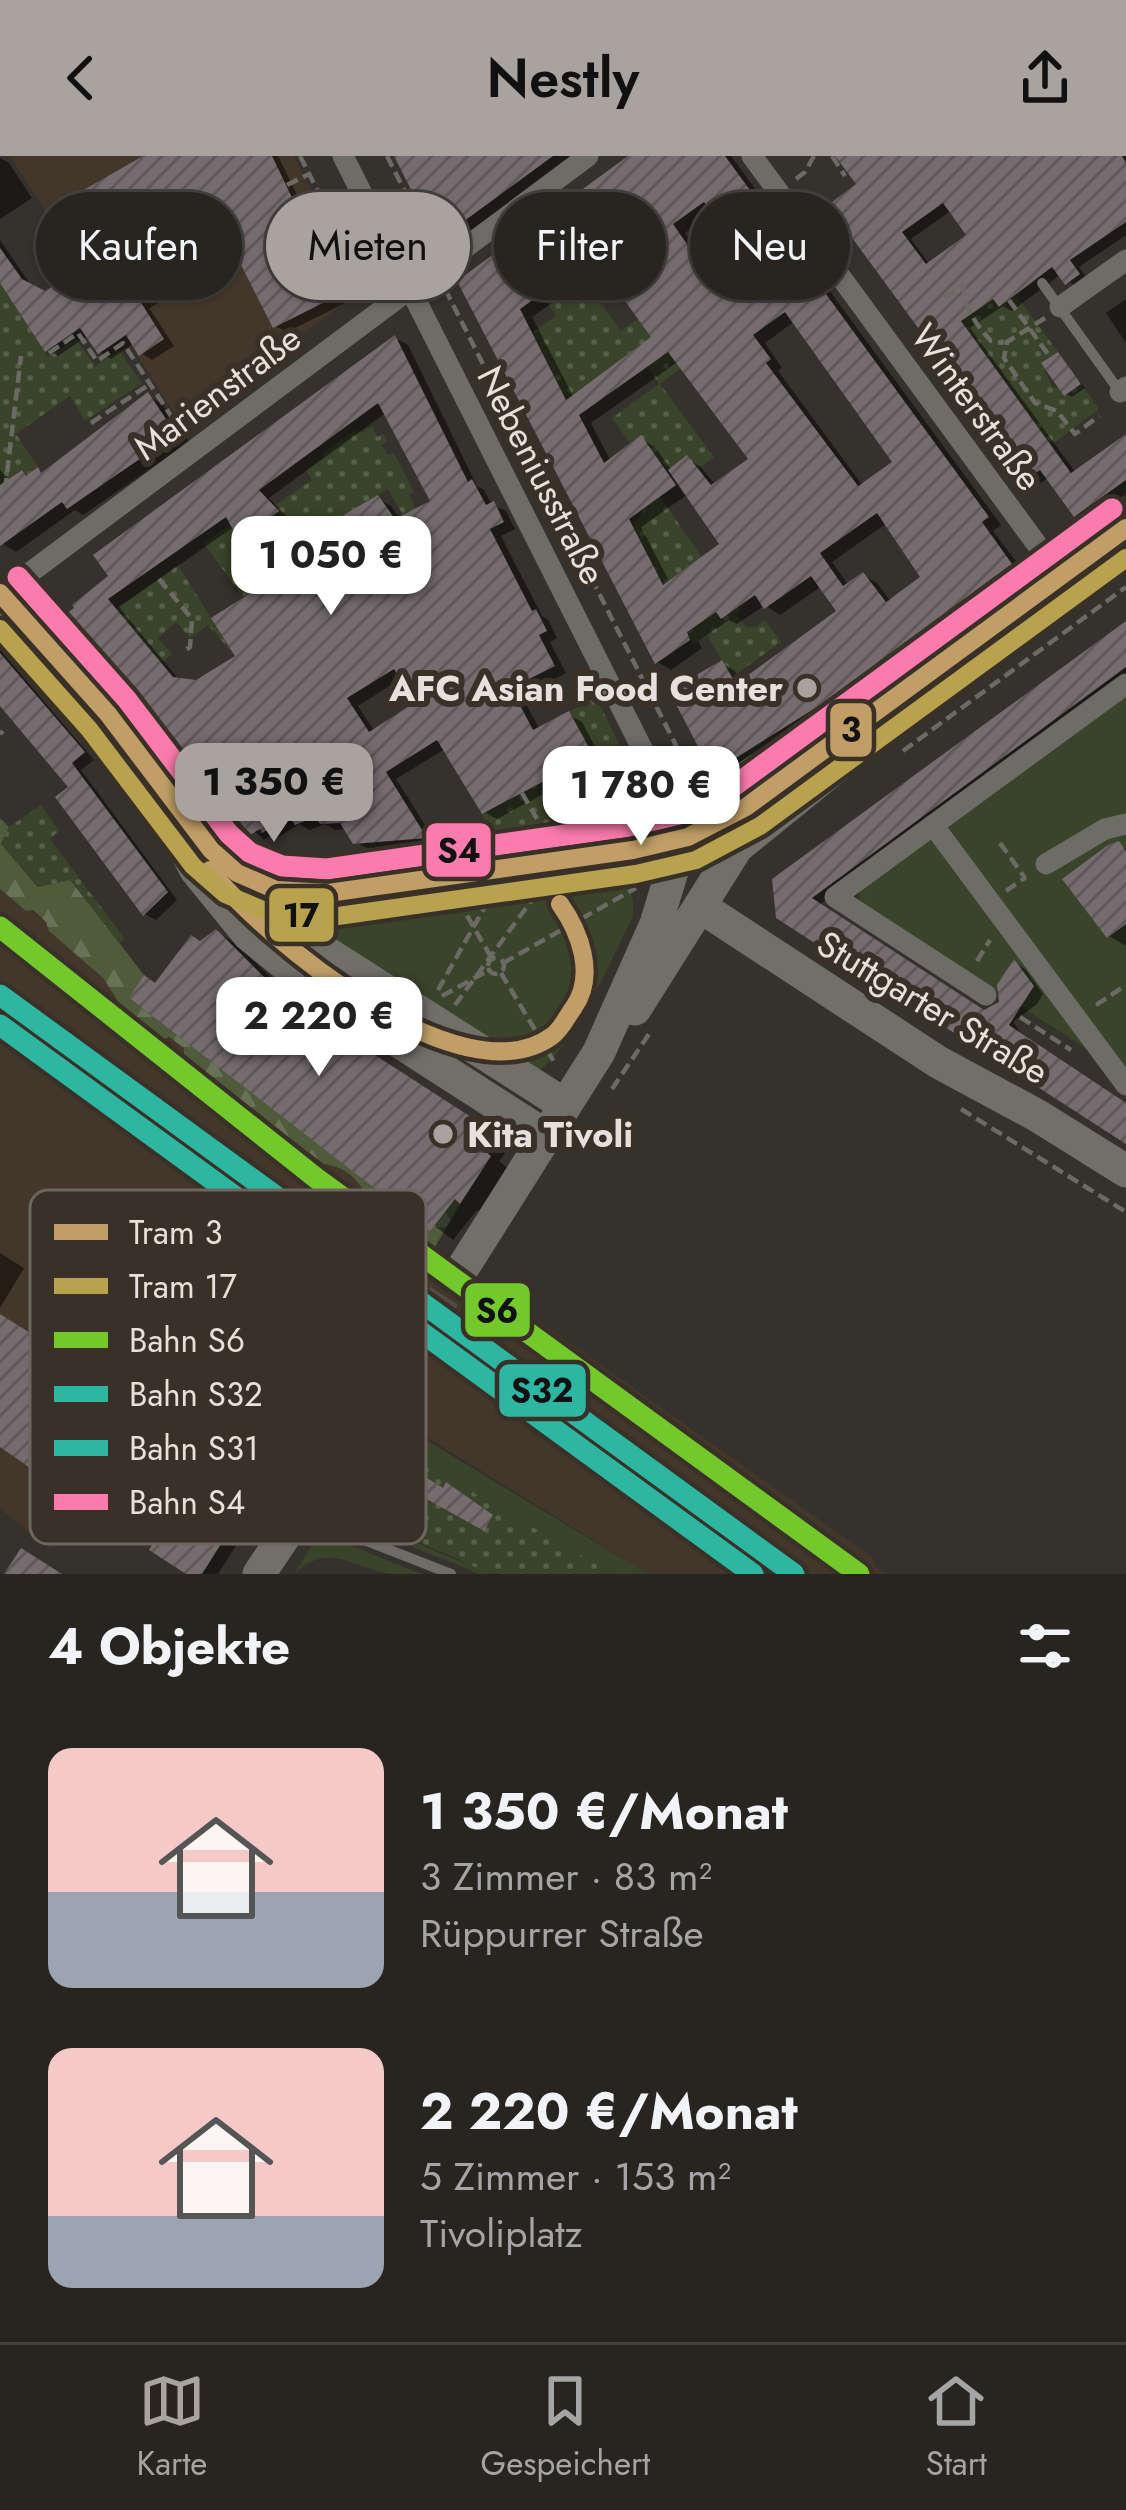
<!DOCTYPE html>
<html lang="de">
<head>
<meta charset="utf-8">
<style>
	:root { --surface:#282521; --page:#302d2a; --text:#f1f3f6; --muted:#a5a5a5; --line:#44423f; --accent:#a8a39e }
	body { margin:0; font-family:Jost,sans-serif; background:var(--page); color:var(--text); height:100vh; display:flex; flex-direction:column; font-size:45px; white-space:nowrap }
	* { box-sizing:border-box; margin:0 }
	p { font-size:39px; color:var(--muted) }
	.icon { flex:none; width:66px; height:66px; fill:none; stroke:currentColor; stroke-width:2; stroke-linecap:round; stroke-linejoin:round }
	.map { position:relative; height:1418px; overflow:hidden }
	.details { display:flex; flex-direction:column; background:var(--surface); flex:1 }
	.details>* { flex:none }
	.guide { position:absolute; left:36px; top:36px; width:1056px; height:108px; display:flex; gap:24px }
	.price { position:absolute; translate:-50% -102px; padding:0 27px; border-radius:24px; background:#fff; color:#222; font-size:39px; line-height:78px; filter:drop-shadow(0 3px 6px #0008) }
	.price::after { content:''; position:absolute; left:50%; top:72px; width:36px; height:27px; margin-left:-18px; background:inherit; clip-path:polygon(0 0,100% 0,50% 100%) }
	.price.active { background:var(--accent); color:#111 }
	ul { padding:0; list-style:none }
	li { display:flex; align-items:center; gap:36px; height:300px; padding:0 48px }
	li span { display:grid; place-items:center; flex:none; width:336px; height:240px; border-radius:24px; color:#555 }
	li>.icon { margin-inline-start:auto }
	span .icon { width:144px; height:144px; fill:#fffc; stroke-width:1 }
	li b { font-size:51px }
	h2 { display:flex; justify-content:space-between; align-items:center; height:144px; padding:0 48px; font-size:51px }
	.chip { padding:0 42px; border-radius:54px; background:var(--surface); box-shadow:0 3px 9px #0004,0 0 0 3px var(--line); font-size:42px; line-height:108px }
	.chip.active { background:var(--accent); color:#111 }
	header { display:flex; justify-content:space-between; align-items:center; height:156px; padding:0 48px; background:var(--accent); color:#111; font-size:54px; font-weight:600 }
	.tab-bar { display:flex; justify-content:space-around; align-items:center; height:168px; border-top:3px solid var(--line); background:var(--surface); font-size:33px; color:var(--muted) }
	.tab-bar a { display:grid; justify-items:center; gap:6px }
	.tab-bar .active { color:var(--accent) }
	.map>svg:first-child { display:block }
</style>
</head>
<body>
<header><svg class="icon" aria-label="back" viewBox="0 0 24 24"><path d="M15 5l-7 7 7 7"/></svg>Nestly<svg class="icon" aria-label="share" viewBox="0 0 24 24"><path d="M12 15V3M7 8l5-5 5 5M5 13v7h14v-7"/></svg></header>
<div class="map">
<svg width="1126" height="1418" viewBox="0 0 1126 1418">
	<defs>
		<pattern id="forest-firs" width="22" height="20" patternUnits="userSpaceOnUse" patternTransform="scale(3)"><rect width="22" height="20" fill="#4f5b3b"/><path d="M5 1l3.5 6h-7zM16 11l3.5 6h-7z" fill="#687257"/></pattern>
		<pattern id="garden-dots" width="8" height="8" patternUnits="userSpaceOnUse" patternTransform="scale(3)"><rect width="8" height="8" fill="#3a442a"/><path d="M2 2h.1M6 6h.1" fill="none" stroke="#565f48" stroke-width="1.8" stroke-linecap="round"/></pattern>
		<pattern id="building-hatch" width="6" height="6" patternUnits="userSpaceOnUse" patternTransform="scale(3)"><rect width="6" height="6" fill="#766c6f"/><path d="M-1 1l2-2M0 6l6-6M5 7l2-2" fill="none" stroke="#5e5858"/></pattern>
	</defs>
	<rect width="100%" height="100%" fill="#35312c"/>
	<path fill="#42372a" d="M10 0H294L362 135 180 266Z
		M664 686 656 707 328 753 296 754 289 733 335 732Z
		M0 733 46 766 50 775 103 822 121 850 184 892 185 902 324 1008 340 1011 356 1022 364 1035 426 1085 872 1401 875 1410 886 1418H648L346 1231 309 1220 233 1326 205 1309 201 1315 191 1308 194 1301 141 1268 148 1256 137 1250 51 1393 0 1353Z"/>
	<path fill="#3a442a" d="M1126 538V918L860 747 859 735Z
		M610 724 627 730 633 743V760C613 801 575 887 541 913H534L318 774 317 769 321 762Z
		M399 1268 648 1418H613L387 1286Z
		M374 1309C361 1380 445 1398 496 1418H479L338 1360Z
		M327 1380 422 1418C413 1418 402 1418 393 1418 353 1413 330 1384 294 1418L316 1383 323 1387Z"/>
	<path fill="url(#forest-firs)" d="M0 662 9 671 1 688 38 731 70 723 144 819 130 843 430 1074 455 1043 460 1048 435 1091 364 1035C353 1018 343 1011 324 1008L184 902V892L169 881 163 884 121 850 103 822 49 775 46 766 33 754 26 755 0 733Z"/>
	<path fill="url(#garden-dots)" d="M576 113 621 175 657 149 670 167 645 186 663 188 681 212 660 228 714 301 698 313 687 300 667 315 641 280 630 287 612 262 659 228 635 193 566 243 532 177 556 160 541 138Z
		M0 127 48 201 76 183 95 210 119 194 142 227 85 265 70 240 16 278 38 311 26 320 21 314 10 322 13 328 0 329Z
		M939 134 993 143 999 151 1016 139 1058 196 1042 207 1053 233 1057 231 1064 240 1081 228 1099 253 1051 289Z
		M372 270 377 281 383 278 387 285 382 289 388 299 394 297 414 336 409 339 416 352 403 359 388 333 310 378 319 394 243 441 204 388 230 369 238 382 246 378 240 362 255 387 264 382 254 364 263 358 268 363 277 356 274 350 312 324 306 314 324 301 323 297 355 274 362 277Z
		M660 341 702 401 713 457 737 451 740 456 737 459 746 471 754 472 765 464 781 486 732 521 707 479 693 488 633 370 645 352Z
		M178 409 235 500 208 469 190 482 176 466 158 482 172 498 161 507 116 453Z
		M596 541 646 642 643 653 487 676 482 658 563 615 566 621 580 614 578 607 592 600 570 555Z
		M41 649 59 675 50 683 125 783 119 787 70 724 39 731 1 688 9 671Z
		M387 1286 613 1418C576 1418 538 1418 501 1418 484 1417 465 1406 449 1399 393 1377 349 1350 387 1286Z"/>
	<path fill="#0007" fill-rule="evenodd" d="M150 0H278L349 145 287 176 275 170 242 105 149 152 174 190 152 204 141 197 134 187 111 203 100 196 89 179 58 200 47 193 0 121V84L33 132 46 139 84 113Z
		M398 0H576L460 85 435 75Z
		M633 0H731L1001 369 993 375 1024 416 832 558 728 623 714 615 722 507 735 515 742 527 840 456 822 430 780 459 765 449 737 468 729 464 698 485 702 492 671 514 658 506 460 126ZM714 55 741 91 710 113 685 77ZM591 94 655 181 574 242 532 161 560 141 548 125ZM795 165 896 307 863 330 778 215 782 212 765 187ZM679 205 752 304 716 330 701 311 687 303 672 315 655 291 641 283 611 306 591 267ZM688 338 723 389 670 427 641 371ZM887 367 924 421 891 446 877 427 863 419 849 430 832 406Z
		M839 0H1126V79L1079 111 1089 125 1078 133 1061 118 1012 155 1003 150 970 172 1076 317 1126 279V338L1087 365 1076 359 1049 321 1041 327 1030 320 860 29ZM952 54 970 79 930 109 911 83Z
		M0 2 9 7 32 42 0 63Z
		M1126 143V187L1106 157Z
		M395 182 408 189 477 330 484 334 492 349 506 355 515 373 501 380 542 460 548 464 557 482 550 486 566 517 522 540 540 574 569 559 582 566 603 606 497 663 484 656 445 593 396 623 437 688 369 693 355 686 348 673 335 674 325 668 310 674 299 668 277 682 272 679 264 684 218 644 177 592 169 587 71 458ZM387 256 434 346 400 364 391 350 378 343 323 395 239 500 196 528 180 525 119 451 235 370 241 381 253 388 289 363 269 342ZM402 522 418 548 375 576 358 550Z
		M1058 199 1085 232 1072 241 1066 238Z
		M148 240 162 248 189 286 83 359 75 354 16 396 0 386V314L11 325 22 317 28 321 38 315 44 318Z
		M1126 468V524L819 749 985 857 1002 848 1015 807 1025 813 1043 838 1037 848 1013 866 1028 887 1126 948V985L779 761Z
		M0 494 94 604 81 614 177 744 156 764 145 758 59 641 72 632 0 546Z
		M1118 688 1126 693V790L1109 780Z
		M217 776 238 789 303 854 504 984 501 989 508 994 499 1005 510 1014 482 1057 477 1054 453 1084 133 841 156 830Z
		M0 1097 24 1112 0 1152Z
		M0 1160 98 1222 117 1227 126 1211 265 1299 228 1358 248 1371 218 1418H192L182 1347 203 1312 199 1301 143 1266 91 1349 0 1288Z"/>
	<path fill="url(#building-hatch)" fill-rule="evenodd" d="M143 0H272L339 139 273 172 235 97 140 145 164 183 139 200 126 179 98 198 80 172 45 196 0 127V92L22 123 45 135 80 112 47 55Z
		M394 0H553L445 79 433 77Z
		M628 0H725L989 361 982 366 1012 408 817 551 712 617 669 535 722 504 736 528 836 455 811 420 764 453 755 439 721 463 716 456 687 476 690 484 655 508 457 125ZM704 46 736 90 705 114 673 68ZM581 84 651 181 566 244 520 153 548 133 537 117ZM785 156 892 306 858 330 766 207 771 203 753 179ZM668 196 748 303 711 329 687 299 668 314 719 388 663 429 629 363 676 329 641 279 604 307 579 259ZM877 357 920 421 886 446 863 416 843 430 820 397Z
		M835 0H1122L1126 7V66L1070 104 1080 118 1065 129 1052 111 999 151 993 143 961 165 1071 317 1126 278V324L1074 361 1040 314 1028 322 828 49 856 28ZM943 47 966 79 926 108 902 76Z
		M395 179 468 326 472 323 486 349 494 345 504 366 490 373 532 455 536 453 547 475 539 479 555 510 511 532 533 574 569 555 593 599 482 658 437 584 386 616 427 682 353 688 340 667 320 668 315 661 295 669 289 660 262 677 260 673 250 679 222 643 217 647 205 637 193 623 196 620 170 587 167 589 159 580 81 481 85 479 67 457 74 452 72 449 108 420 93 399ZM378 247 430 345 395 363 378 339 309 379 318 394 211 462 235 500 196 524 173 521 108 443 226 361 238 383 251 375 279 355 259 334ZM394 513 414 547 369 576 347 542Z
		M1058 196 1081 228 1064 240 1041 207Z
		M148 236 176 278 67 353 62 346 0 390V329L22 314 26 320 38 311 41 317Z
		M1126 465V511L812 742 984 854 999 846 997 829 1014 803 1034 830 1009 869 1126 947V988L776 762 772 723Z
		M0 497 85 596 72 607 168 736 143 760 55 641 68 631 0 550Z
		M1119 685 1126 695V768L1107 782 1062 723 1108 689Z
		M216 773 282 839 485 970 482 975 489 981 481 992 491 1000 460 1048 455 1043 430 1075 129 842 144 819 155 827 191 779 200 785Z
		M0 1158 97 1219 100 1213 116 1223 125 1207 255 1290 218 1349 238 1361 202 1418H186L149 1394 170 1360 149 1347 159 1331 181 1344 199 1313 191 1308 195 1302 130 1261 78 1345 0 1291Z
		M417 1316 443 1332 446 1326 493 1359 484 1375 423 1341 415 1354 399 1345Z
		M21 1392 62 1418H4Z"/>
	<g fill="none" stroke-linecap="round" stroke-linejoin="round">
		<path stroke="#504b46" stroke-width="33" stroke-dasharray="33 16" stroke-linecap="butt" d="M372 1249 464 1110"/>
		<path stroke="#6b6a65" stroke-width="4.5" stroke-dasharray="12 6" stroke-linecap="butt" d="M300 0 368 134
			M387 0 433 91
			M832 0 845 20
			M796 23 805 16 814 0
			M287 29 309 18
			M964 128C963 152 976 168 991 185L1003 187
			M445 133 692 621
			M945 142 964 128
			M1009 144 1050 201
			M1045 162 1007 186 1004 202 1035 247 1057 255 1075 278 1099 260
			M49 197 78 177 97 205 123 187 181 275
			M91 267 150 228
			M5 334 21 200
			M159 423 192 463 190 491 183 496
			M0 578 3 575
			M903 595 1126 431
			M522 637 537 663
			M1000 687 1025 722
			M1006 735 1026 721
			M458 744 491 801
			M488 810a8 8 0 1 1 16 0a8 8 0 1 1-16 0Z
			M977 805 990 784
			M503 807 636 732
			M501 817 556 909
			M438 834 491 740
			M442 840 489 814
			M455 849 540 733
			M1096 849 1126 829
			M1020 861 1071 894
			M612 933 649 878
			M961 953 1126 1056
			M359 1322 368 1353 380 1371
			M232 1340 248 1316 280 1337"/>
		<path stroke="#6d6c67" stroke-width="10" d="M1042 127 1120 236
			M687 694 733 680
			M284 749 328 748 670 699
			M303 1360 451 1418"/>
		<path stroke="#6d6c67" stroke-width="21" d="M752 0 1063 424
			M1060 151 1126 104
			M1120 236 1126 231
			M0 439 588 0
			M933 669 1126 929
			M1046 708 1105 673 1126 668
			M236 722 480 695 687 666 659 626 343 0
			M986 839 835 741 1126 528"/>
		<path stroke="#706f68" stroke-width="33" d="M0 444 104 562 151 629 196 714 249 779 308 827 546 980
			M167 640 300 780 565 949
			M701 751 938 906 1038 960 1126 1015
			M635 853 737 691 886 570 903 541
			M464 1110 599 896 656 768 687 666 706 648 824 571 903 541 1126 378
			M259 1418 372 1249"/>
		<path stroke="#686762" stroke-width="3" d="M443 721C486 717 526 718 560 748"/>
		<defs>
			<path id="rail-1" d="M0 771 316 1022 859 1418"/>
			<path id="rail-2" d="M0 839 794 1418"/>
			<path id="rail-3" d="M0 869 753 1418"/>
			<path id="rail-4" d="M18 421 127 544 229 678 250 697 282 710 327 713 629 670 680 658 733 631 1112 353"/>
		</defs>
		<use href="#rail-1" stroke="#393128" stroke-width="30"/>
		<use href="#rail-2" stroke="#393128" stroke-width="30"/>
		<use href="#rail-3" stroke="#393128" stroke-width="30"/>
		<use href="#rail-4" stroke="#393128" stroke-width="30"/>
		<use href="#rail-1" stroke="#73c82c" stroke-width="21"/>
		<use href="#rail-2" stroke="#2db7a2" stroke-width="21"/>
		<use href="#rail-3" stroke="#2db7a2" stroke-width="21"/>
		<use href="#rail-4" stroke="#fa7bac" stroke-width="21"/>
		<defs>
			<path id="tram-1" d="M0 437 108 558 211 694 237 717 276 734 328 737 633 694 688 681 746 651 1126 372
				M210 714C264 782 462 946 552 880 561 874 568 859 574 851 596 819 580 776 560 748"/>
			<path id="tram-2" d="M0 473 89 573 193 710 225 738 270 757 331 761 636 718 696 704 760 670 1126 402"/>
		</defs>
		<use href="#tram-1" stroke="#393128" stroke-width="27"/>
		<use href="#tram-2" stroke="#393128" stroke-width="27"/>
		<use href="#tram-1" stroke="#c09e66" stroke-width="18"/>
		<use href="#tram-2" stroke="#b8a24d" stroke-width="18"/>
	</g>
	<g fill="#a8a39e" stroke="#393128" stroke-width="4.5">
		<circle cx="807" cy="532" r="12"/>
		<circle cx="443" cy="978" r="12"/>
	</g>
	<g text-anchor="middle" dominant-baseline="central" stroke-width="12" stroke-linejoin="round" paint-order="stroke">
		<g font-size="36" fill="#e6e1dc" stroke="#393128">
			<text transform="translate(217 236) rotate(-37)">Marienstraße</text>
			<text transform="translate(977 251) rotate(54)">Winterstraße</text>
			<text transform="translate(542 319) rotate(63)">Nebeniusstraße</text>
			<text transform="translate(933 851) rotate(31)">Stuttgarter Straße</text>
		</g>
		<g font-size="36" font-weight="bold" fill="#e6e1dc" stroke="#393128" text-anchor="end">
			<text x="783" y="532">AFC Asian Food Center</text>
			<text x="467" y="978" text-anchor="start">Kita Tivoli</text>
		</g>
	</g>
	<rect x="30" y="1034" width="396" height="354" rx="18" fill="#393128" stroke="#6d665e" stroke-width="3"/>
	<rect x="54" y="1068" width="54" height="16" fill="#c09e66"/>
	<rect x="54" y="1122" width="54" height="16" fill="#b8a24d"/>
	<rect x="54" y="1176" width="54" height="16" fill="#73c82c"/>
	<rect x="54" y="1230" width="54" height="16" fill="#2db7a2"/>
	<rect x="54" y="1284" width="54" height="16" fill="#2db7a2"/>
	<rect x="54" y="1338" width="54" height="16" fill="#fa7bac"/>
	<g font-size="33" fill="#e6e1dc">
		<text x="129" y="1088">Tram 3</text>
		<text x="129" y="1142">Tram 17</text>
		<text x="129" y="1196">Bahn S6</text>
		<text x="129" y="1250">Bahn S32</text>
		<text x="129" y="1304">Bahn S31</text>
		<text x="129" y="1358">Bahn S4</text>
	</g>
	<g stroke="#393128" stroke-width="4.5">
		<rect x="828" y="545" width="46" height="58" rx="12" fill="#c09e66"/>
		<rect x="424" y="665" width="69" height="58" rx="12" fill="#fa7bac"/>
		<rect x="267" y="730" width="69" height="58" rx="12" fill="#b8a24d"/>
		<rect x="463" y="1125" width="69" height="58" rx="12" fill="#73c82c"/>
		<rect x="497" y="1206" width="91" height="57" rx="12" fill="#2db7a2"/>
	</g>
	<g font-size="33" text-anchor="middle" font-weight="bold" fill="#111">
		<text x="851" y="585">3</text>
		<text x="459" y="706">S4</text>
		<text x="301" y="771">17</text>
		<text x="497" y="1166">S6</text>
		<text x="542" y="1246">S32</text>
	</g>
</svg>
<b class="price" style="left:331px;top:462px">1 050 €</b>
<b class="price active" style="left:274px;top:689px">1 350 €</b>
<b class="price" style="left:641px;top:692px">1 780 €</b>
<b class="price" style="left:319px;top:923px">2 220 €</b>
<div class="guide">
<a class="chip">Kaufen</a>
<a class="chip active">Mieten</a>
<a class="chip">Filter</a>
<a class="chip">Neu</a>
</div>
</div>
<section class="details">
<h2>4 Objekte<svg class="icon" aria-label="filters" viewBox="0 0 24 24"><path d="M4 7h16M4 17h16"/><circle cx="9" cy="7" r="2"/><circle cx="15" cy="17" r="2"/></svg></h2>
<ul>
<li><span style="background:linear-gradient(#f6c9c9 60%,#9aa5b1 0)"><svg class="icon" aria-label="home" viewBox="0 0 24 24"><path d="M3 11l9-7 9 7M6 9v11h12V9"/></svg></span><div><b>1 350 €/Monat</b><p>3 Zimmer · 83 m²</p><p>Rüppurrer Straße</p></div></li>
<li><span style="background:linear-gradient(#f6c9c9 70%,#9aa5b1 0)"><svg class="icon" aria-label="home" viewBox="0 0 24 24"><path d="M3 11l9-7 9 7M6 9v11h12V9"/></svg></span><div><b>2 220 €/Monat</b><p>5 Zimmer · 153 m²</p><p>Tivoliplatz</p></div></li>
</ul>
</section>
<nav class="tab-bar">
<a class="active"><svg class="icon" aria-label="map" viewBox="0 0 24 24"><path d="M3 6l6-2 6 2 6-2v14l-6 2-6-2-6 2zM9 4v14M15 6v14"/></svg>Karte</a>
<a><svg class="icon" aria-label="saved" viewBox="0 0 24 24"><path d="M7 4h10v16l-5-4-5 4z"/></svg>Gespeichert</a>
<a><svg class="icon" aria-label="home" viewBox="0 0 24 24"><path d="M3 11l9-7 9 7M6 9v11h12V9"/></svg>Start</a>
</nav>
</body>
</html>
